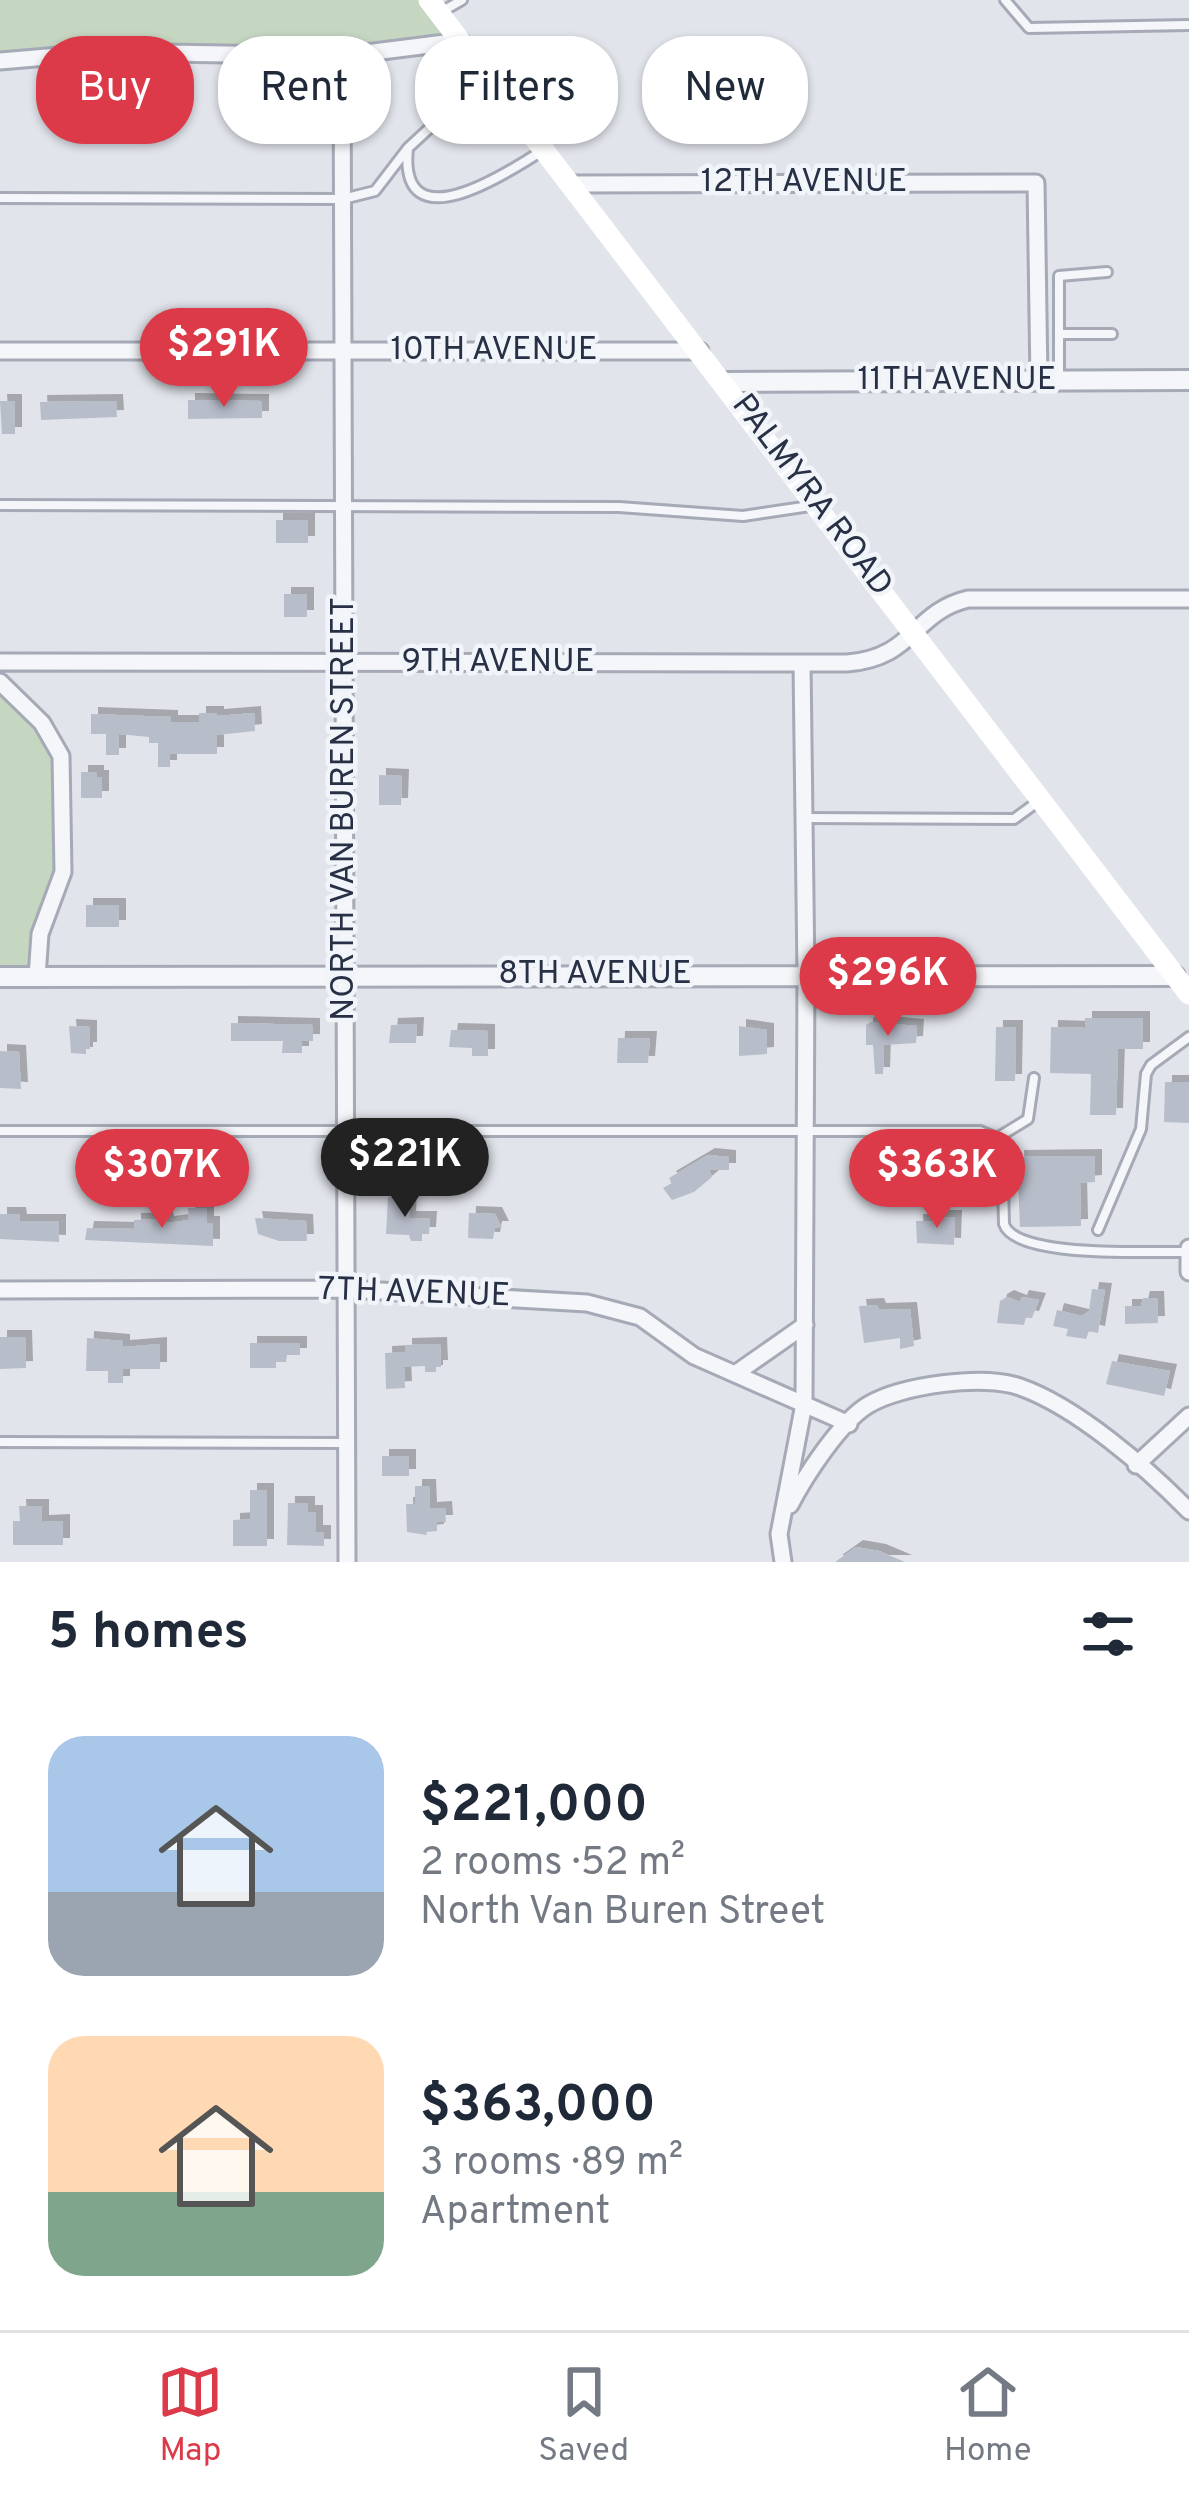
<!DOCTYPE html>
<html lang="en">
<head>
<meta charset="utf-8">
<style>
	:root { --surface:#fff; --page:#f6f6f7; --text:#1f2937; --muted:#747a83; --line:#e0e1e3; --accent:#dc3a48 }
	body { margin:0; font-family:Overpass,sans-serif; background:var(--page); color:var(--text); height:100vh; display:flex; flex-direction:column; font-size:45px; white-space:nowrap }
	* { box-sizing:border-box; margin:0 }
	p { font-size:39px; color:var(--muted) }
	.icon { flex:none; width:66px; height:66px; fill:none; stroke:currentColor; stroke-width:2; stroke-linecap:round; stroke-linejoin:round }
	.map { position:relative; height:1562px; overflow:hidden }
	.details { display:flex; flex-direction:column; background:var(--surface); flex:1 }
	.details>* { flex:none }
	.top-card { position:absolute; left:36px; top:36px; width:1119px; height:108px; display:flex; gap:24px }
	.price { position:absolute; translate:-50% -102px; padding:0 27px; border-radius:42px; background:var(--accent); color:#fff; font-size:39px; line-height:78px; filter:drop-shadow(0 3px 6px #0008) }
	.price::after { content:''; position:absolute; left:50%; top:72px; width:36px; height:27px; margin-left:-18px; background:inherit; clip-path:polygon(0 0,100% 0,50% 100%) }
	.price.current { background:#222; color:#fff }
	ul { padding:0; list-style:none }
	li { display:flex; align-items:center; gap:36px; height:300px; padding:0 48px }
	li span { display:grid; place-items:center; flex:none; width:336px; height:240px; border-radius:36px; color:#555 }
	li>.icon { margin-inline-start:auto }
	span .icon { width:144px; height:144px; fill:#fffc; stroke-width:1 }
	li b { font-size:51px }
	h2 { display:flex; justify-content:space-between; align-items:center; height:144px; padding:0 48px; font-size:51px }
	.pill { padding:0 42px; border-radius:48px; background:var(--surface); box-shadow:0 3px 9px #0004; font-size:42px; line-height:108px }
	.pill.current { background:var(--accent); color:#fff }
	.dock { display:flex; justify-content:space-around; align-items:center; height:168px; border-top:3px solid var(--line); background:var(--surface); font-size:33px; color:var(--muted) }
	.dock a { display:grid; justify-items:center; gap:6px }
	.dock .current { color:var(--accent) }
	.map>svg:first-child { display:block }
</style>
</head>
<body>
<div class="map">
<svg width="1189" height="1562" viewBox="0 0 1189 1562">
	<defs>
		<filter id="shadow"><feDropShadow dx="7" dy="-7" stdDeviation="0" flood-color="#0004"/></filter>
	</defs>
	<rect width="100%" height="100%" fill="#e1e4eb"/>
	<path fill="#c5d6c1" d="M0 0H429L459 39 408 47 0 59Z
		M0 684 59 756 62 872 36 976H0Z"/>
	<path fill="#b8bdca" filter="url(#shadow)" d="M188 400 262 401V418L188 419Z
		M0 401H15V434H2Z
		M116 401 117 417 41 420 40 402Z
		M276 520H308V543H276Z
		M284 594H307V617H284Z
		M199 713H217V716L254 713 255 731 217 735V754H170V767H158V743H149V737L119 734V755H106V734H91V714L171 717V722H199Z
		M81 772H97V777H102V798H81Z
		M379 775 402 776 401 805H379Z
		M86 905H119V927H86Z
		M1085 1018H1143V1049H1118L1116 1115H1090L1091 1074 1050 1073 1051 1027 1085 1028Z
		M871 1022 917 1026 916 1043 884 1045 883 1074H875L873 1045H866V1025Z
		M231 1023 313 1025V1041H302V1053H282L283 1041H231Z
		M417 1024 416 1043H389L391 1025Z
		M69 1026 90 1027V1049H86V1054L71 1053Z
		M739 1026 767 1030V1054L739 1056Z
		M996 1027H1016L1015 1081H995Z
		M451 1030 488 1031V1056H472V1048L449 1047Z
		M618 1038H650L648 1063H617Z
		M0 1051 19 1052 21 1089 0 1088Z
		M1165 1082H1189V1123L1164 1122Z
		M959 1144 962 1156 958 1168 918 1164 914 1145Z
		M708 1155 729 1157V1170H709L712 1177 694 1192 672 1200 663 1188 672 1183 669 1178Z
		M1095 1156V1182L1080 1183 1081 1226 1020 1227 1017 1157Z
		M388 1197H410L409 1218H430L429 1234H422V1241H411L409 1235 386 1234Z
		M188 1208H207V1223H213V1246L85 1240 87 1228 134 1229V1220L166 1219 167 1223 189 1220Z
		M469 1213 495 1214 502 1228H495L493 1239 468 1238Z
		M0 1214H19L20 1221H59V1242L0 1239Z
		M936 1217H955L954 1245 917 1243 916 1221H937Z
		M255 1218 306 1221 307 1241H279L258 1234Z
		M1092 1289 1105 1290 1098 1333 1089 1331 1086 1339 1066 1336 1068 1329 1053 1326 1057 1310 1082 1316 1089 1311Z
		M1007 1297 1020 1302 1022 1297 1039 1300 1032 1318 1026 1317 1024 1325 997 1323 1000 1301Z
		M1143 1298H1157L1158 1323 1125 1324V1306H1141Z
		M877 1305 879 1310 910 1309 914 1346 900 1349V1338L864 1343 859 1306Z
		M0 1337H25L26 1368 0 1369Z
		M87 1338 123 1341V1347L160 1344V1369H123V1383H108V1371H86Z
		M250 1343H300V1355H287L286 1362H276V1368H250Z
		M440 1344 441 1367H436V1372H425V1366L404 1367 405 1388 386 1389 385 1353 405 1352V1345Z
		M1112 1361 1170 1371 1164 1396 1106 1384Z
		M382 1456H409V1476H382Z
		M415 1486H429L430 1509 445 1508 446 1522H437V1531L426 1532 427 1535 407 1532 406 1504H415Z
		M250 1490H267V1546H233V1520L250 1519Z
		M288 1503H308V1512H316V1532H324V1546L287 1545Z
		M19 1506H42V1522L63 1521V1545H13V1521H20Z
		M856 1547 879 1551 905 1562H835Z"/>
	<g fill="none" stroke-linecap="round" stroke-linejoin="round">
		<defs>
			<path id="service" d="M1005 0 1029 28 1189 25
				M441 12 462 0
				M486 76 408 148C398 244 506 174 540 152
				M0 198 343 199 375 191 408 148
				M1059 334H1112
				M1059 379V276L1107 272
				M0 505 619 507 743 516 810 506
				M804 818 1014 819 1036 803
				M0 1131H980L997 1138 1002 1149 1004 1224C1015 1259 1153 1251 1188 1252
				M997 1138 1028 1119 1034 1078
				M1098 1230 1141 1129 1146 1074 1151 1065 1189 1037
				M0 1442 346 1443"/>
			<path id="minor" d="M342 56 347 1562
				M0 61 105 52 342 56 461 41
				M571 184 1036 183 1039 381
				M0 351H700
				M0 662 847 663C914 658 913 612 968 599H1189
				M0 682 42 723 61 756 63 872 40 934 37 977
				M1189 1248V1272
				M0 1290 347 1289 587 1303 640 1317 694 1356 849 1424
				M735 1374 805 1325
				M1136 1465 1189 1416
				M790 1505C805 1476 840 1422 868 1405 901 1385 984 1374 1020 1387 1077 1407 1147 1468 1189 1511
				M783 1562 779 1534 804 1404 806 975 802 663"/>
			<path id="tertiary" d="M725 382 1189 380
				M0 977 1175 976"/>
		</defs>
		<use href="#service" stroke="#a5aab6" stroke-width="14"/>
		<use href="#minor" stroke="#a5aab6" stroke-width="21"/>
		<use href="#tertiary" stroke="#a5aab6" stroke-width="24"/>
		<use href="#service" stroke="#f4f6f9" stroke-width="8"/>
		<use href="#minor" stroke="#f4f6f9" stroke-width="15"/>
		<use href="#tertiary" stroke="#f4f6f9" stroke-width="18"/>
		<path stroke="#fff" stroke-width="21" d="M429 0 1189 994"/>
	</g>
	<g text-anchor="middle" dominant-baseline="central" stroke-width="9" stroke-linejoin="round" paint-order="stroke">
		<g font-size="33" fill="#273045" stroke="#f1f4f8">
			<text x="804" y="183">12TH AVENUE</text>
			<text x="494" y="351">10TH AVENUE</text>
			<text x="957" y="381">11TH AVENUE</text>
			<text transform="translate(811 496) rotate(53)">PALMYRA ROAD</text>
			<text x="498" y="663">9TH AVENUE</text>
			<text transform="translate(345 809) rotate(-90)">NORTH VAN BUREN STREET</text>
			<text x="595" y="975">8TH AVENUE</text>
			<text transform="translate(414 1294) rotate(2)">7TH AVENUE</text>
		</g>
	</g>
</svg>
<b class="price" style="left:224px;top:410px">$291K</b>
<b class="price" style="left:888px;top:1039px">$296K</b>
<b class="price current" style="left:405px;top:1220px">$221K</b>
<b class="price" style="left:162px;top:1231px">$307K</b>
<b class="price" style="left:937px;top:1231px">$363K</b>
<div class="top-card">
<a class="pill current">Buy</a>
<a class="pill">Rent</a>
<a class="pill">Filters</a>
<a class="pill">New</a>
</div>
</div>
<section class="details">
<h2>5 homes<svg class="icon" aria-label="filters" viewBox="0 0 24 24"><path d="M4 7h16M4 17h16"/><circle cx="9" cy="7" r="2"/><circle cx="15" cy="17" r="2"/></svg></h2>
<ul>
<li><span style="background:linear-gradient(#a9c7e8 65%,#9aa5b1 0)"><svg class="icon" aria-label="home" viewBox="0 0 24 24"><path d="M3 11l9-7 9 7M6 9v11h12V9"/></svg></span><div><b>$221,000</b><p>2 rooms · 52 m²</p><p>North Van Buren Street</p></div></li>
<li><span style="background:linear-gradient(#ffd9b3 65%,#7fa58c 0)"><svg class="icon" aria-label="home" viewBox="0 0 24 24"><path d="M3 11l9-7 9 7M6 9v11h12V9"/></svg></span><div><b>$363,000</b><p>3 rooms · 89 m²</p><p>Apartment</p></div></li>
</ul>
</section>
<nav class="dock">
<a class="current"><svg class="icon" aria-label="map" viewBox="0 0 24 24"><path d="M3 6l6-2 6 2 6-2v14l-6 2-6-2-6 2zM9 4v14M15 6v14"/></svg>Map</a>
<a><svg class="icon" aria-label="saved" viewBox="0 0 24 24"><path d="M7 4h10v16l-5-4-5 4z"/></svg>Saved</a>
<a><svg class="icon" aria-label="home" viewBox="0 0 24 24"><path d="M3 11l9-7 9 7M6 9v11h12V9"/></svg>Home</a>
</nav>
</body>
</html>
